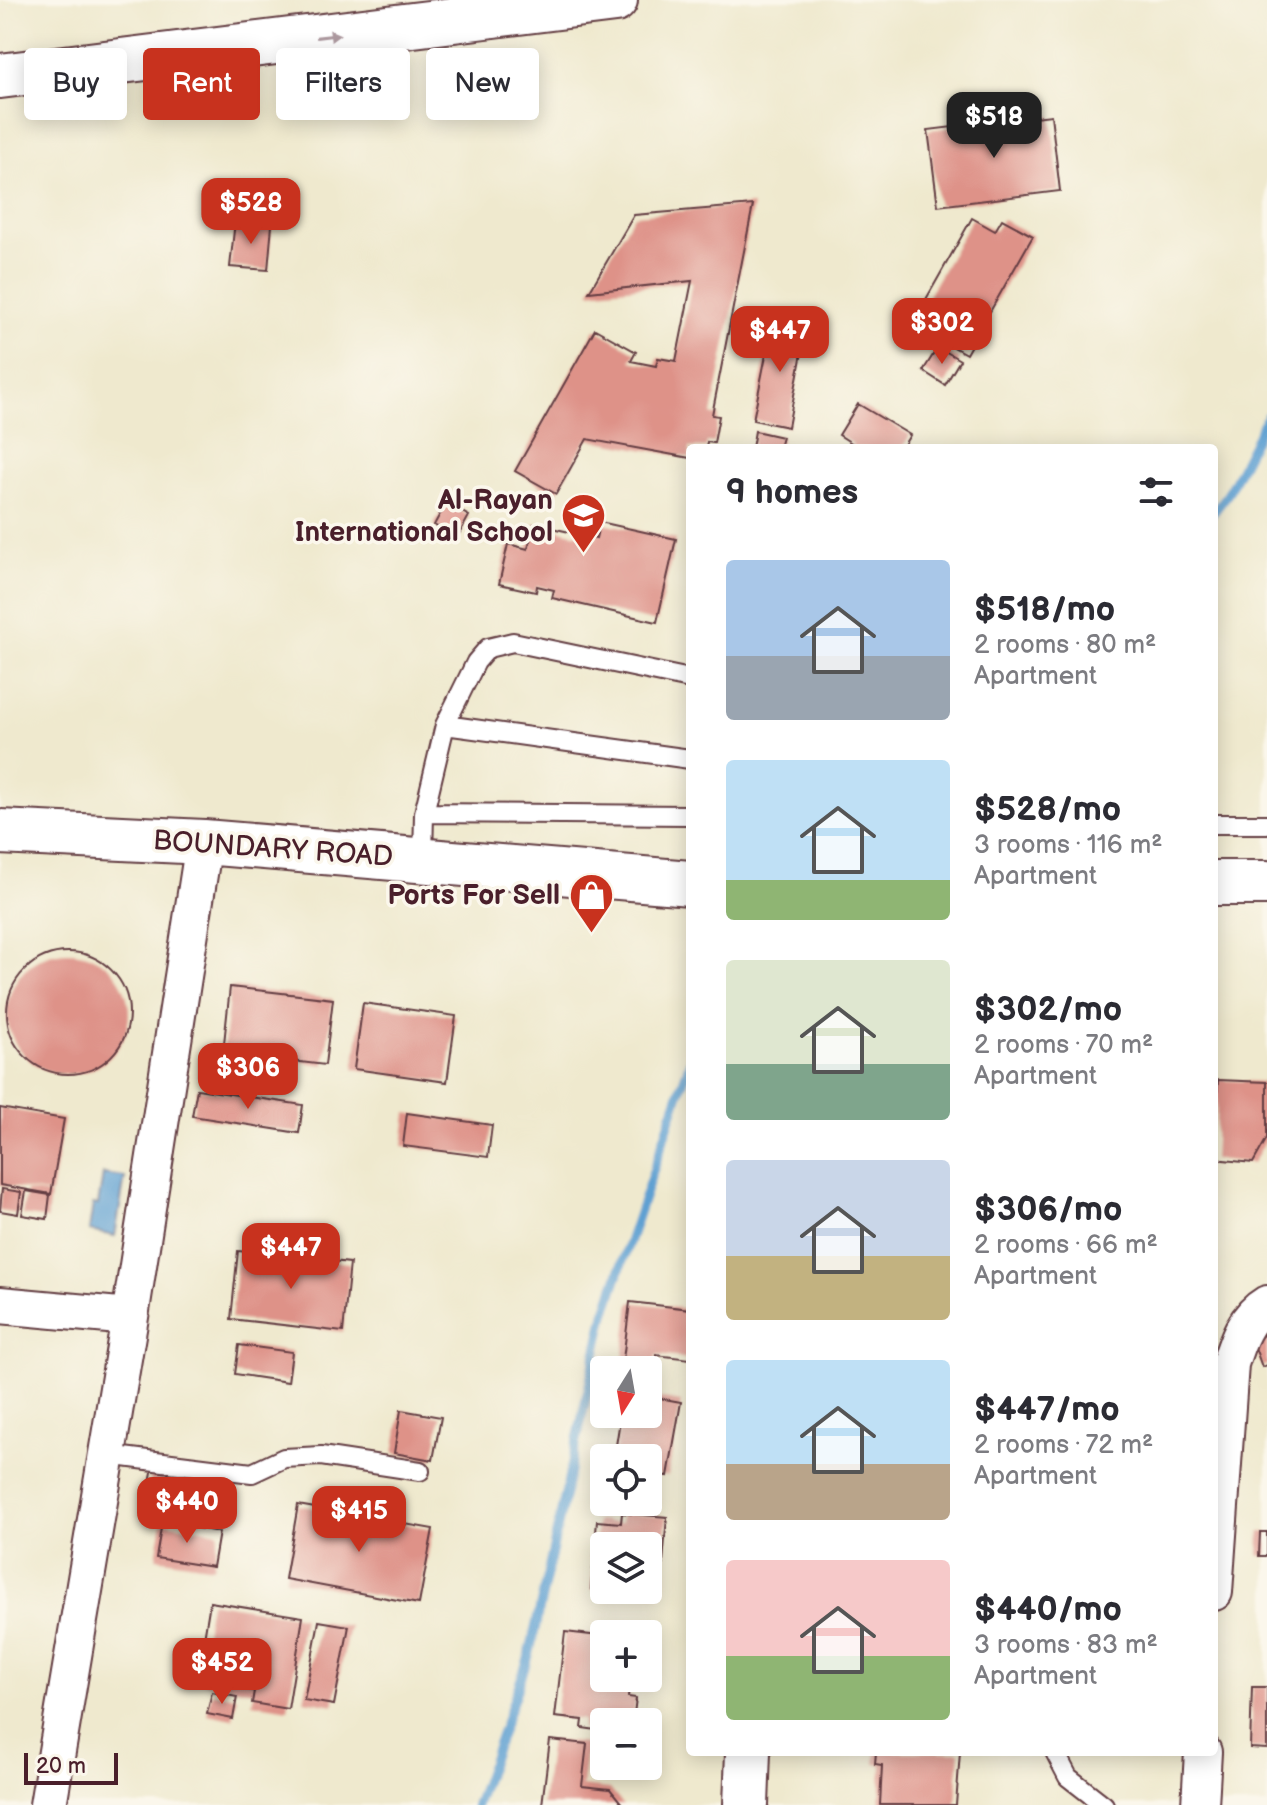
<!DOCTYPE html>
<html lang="en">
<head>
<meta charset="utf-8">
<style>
	:root { --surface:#fff; --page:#f7f7f7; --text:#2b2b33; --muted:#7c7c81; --accent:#c8321e }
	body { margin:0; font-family:"Balsamiq Sans",sans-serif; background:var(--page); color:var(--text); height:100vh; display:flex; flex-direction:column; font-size:30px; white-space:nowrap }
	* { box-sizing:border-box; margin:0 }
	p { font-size:26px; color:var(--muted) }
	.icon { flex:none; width:44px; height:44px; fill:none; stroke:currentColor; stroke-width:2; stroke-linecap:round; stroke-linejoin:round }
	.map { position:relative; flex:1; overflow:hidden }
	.sheet { position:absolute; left:686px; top:444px; width:532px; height:1312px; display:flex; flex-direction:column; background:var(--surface); border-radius:8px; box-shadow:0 4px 20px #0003 }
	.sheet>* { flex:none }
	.hud { position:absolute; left:24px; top:48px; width:542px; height:72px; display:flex; gap:16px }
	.needle { width:52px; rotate:191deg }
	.controls { position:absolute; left:590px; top:1356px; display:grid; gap:16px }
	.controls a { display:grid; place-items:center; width:72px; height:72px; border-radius:8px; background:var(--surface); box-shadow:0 4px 20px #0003; font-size:40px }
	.scale { position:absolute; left:24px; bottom:20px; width:94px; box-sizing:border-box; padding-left:8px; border:4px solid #4a1f2b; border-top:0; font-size:22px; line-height:28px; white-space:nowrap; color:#4a1f2b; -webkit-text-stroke:6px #fbf7ec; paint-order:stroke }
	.price { position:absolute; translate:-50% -68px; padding:0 18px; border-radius:16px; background:var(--accent); color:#fff; font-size:26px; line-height:52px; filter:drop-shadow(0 2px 4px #0008) }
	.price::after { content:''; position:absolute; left:50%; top:48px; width:24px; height:18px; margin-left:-12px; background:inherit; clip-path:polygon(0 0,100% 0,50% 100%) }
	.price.current { background:#222; color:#fff }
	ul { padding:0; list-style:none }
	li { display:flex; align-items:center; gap:24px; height:200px; padding:0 40px }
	li span { display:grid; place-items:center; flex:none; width:224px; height:160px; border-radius:8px; color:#555 }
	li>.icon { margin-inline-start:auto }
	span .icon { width:96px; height:96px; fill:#fffc; stroke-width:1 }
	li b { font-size:34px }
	h2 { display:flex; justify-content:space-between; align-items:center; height:96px; padding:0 40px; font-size:34px }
	.chip { padding:0 28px; border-radius:8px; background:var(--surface); box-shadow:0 4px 20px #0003; font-size:28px; line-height:72px }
	.chip.current { background:var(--accent); color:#fff }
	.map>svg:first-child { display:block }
</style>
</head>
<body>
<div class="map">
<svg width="1267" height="1805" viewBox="0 0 1267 1805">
	<rect width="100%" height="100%" fill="#fbf7ec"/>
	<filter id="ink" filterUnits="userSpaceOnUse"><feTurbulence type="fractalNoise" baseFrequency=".0125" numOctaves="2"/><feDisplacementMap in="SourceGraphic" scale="16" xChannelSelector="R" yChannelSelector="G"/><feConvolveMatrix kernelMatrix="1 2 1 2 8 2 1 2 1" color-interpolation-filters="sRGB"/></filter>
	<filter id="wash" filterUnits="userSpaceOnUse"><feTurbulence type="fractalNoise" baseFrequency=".006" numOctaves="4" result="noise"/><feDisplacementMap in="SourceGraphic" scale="32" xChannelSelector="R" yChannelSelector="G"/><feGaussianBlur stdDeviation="1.8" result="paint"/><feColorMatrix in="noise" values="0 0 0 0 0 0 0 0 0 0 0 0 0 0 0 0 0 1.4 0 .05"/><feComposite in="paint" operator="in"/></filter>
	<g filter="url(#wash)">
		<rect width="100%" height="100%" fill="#efe9ce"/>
		<path fill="#5fa0d2" stroke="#54607e" stroke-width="2" d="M103 1174 125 1177 115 1236 89 1231 93 1204 98 1205Z"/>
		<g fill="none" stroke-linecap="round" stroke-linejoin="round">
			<path stroke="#5fa0d2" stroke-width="9" d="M1214 512 1227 495 1267 416
				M476 1805 529 1656 605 1314 690 1061"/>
		</g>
		<g id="blocks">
			<path fill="#de9288" d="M1051 115 1060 191 938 206 928 130Z
				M753 205 712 415 719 416 714 443 707 442 706 448H690V458L587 439 556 494 515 471 595 329 636 352 631 361 656 366 658 358 676 361 692 281 589 292 634 215Z
				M972 218 995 231 1002 219 1033 236 966 354 912 324Z
				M235 221 272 225 268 270 230 267Z
				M773 320 807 326 788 427 753 420Z
				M938 347 960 360 945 385 923 371Z
				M858 404 910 435 902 448H850L853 444 839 435Z
				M755 431 782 437 779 448H752Z
				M446 503 469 516 457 538 434 525Z
				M600 522 676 539 657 622 552 598 554 590 537 586 536 592 499 584 508 544 528 549 534 524 596 538Z
				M7 1013a61 61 0 1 1 122 0a61 61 0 1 1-122 0Z
				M230 987 333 999 325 1065 223 1053Z
				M363 1003 456 1016 447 1082 354 1069Z
				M1218 1080 1267 1082V1138L1253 1163 1214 1159Z
				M197 1089 303 1105 299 1133 192 1116Z
				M0 1108 64 1119 51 1194 0 1185Z
				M407 1113 492 1125 488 1157 403 1146Z
				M2 1189 21 1192 18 1214 0 1211Z
				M26 1191 50 1195 47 1219 22 1215Z
				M238 1251 350 1263 343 1332 231 1319Z
				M630 1302 690 1309V1359L656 1355V1364L623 1360Z
				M1267 1334V1365L1262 1367 1252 1339Z
				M239 1345 292 1352 288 1382 235 1374Z
				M648 1396 681 1402 668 1476 648 1473V1458H614L621 1414H648Z
				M401 1410 441 1417 433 1460 394 1453Z
				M153 1467 169 1471 161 1511 145 1508Z
				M298 1505 433 1529 419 1604 285 1579Z
				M622 1513 667 1517 660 1595 626 1592V1590H648V1546H604V1590L591 1589 597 1521 621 1523Z
				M162 1522 219 1532 213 1567 156 1558Z
				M1260 1532H1267V1556H1259Z
				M210 1602 303 1617 288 1709 252 1703 254 1691 197 1681Z
				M319 1621 349 1626 334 1705 304 1700Z
				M565 1632 599 1636 596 1663 604 1664V1678H630L628 1697 636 1698 633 1722H604V1731L582 1728 583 1720 555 1717Z
				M1252 1687H1267V1749L1250 1748Z
				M212 1692 237 1697 233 1719 207 1714Z
				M550 1740 587 1744 582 1786 610 1789 623 1805H542Z
				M876 1752H960L956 1805H880L882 1765 875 1764Z"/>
		</g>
	</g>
	<g filter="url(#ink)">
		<use href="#blocks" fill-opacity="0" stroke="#633d43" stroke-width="2"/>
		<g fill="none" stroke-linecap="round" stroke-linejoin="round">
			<defs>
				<path id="service" d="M445 725 690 759
					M424 813 690 815
					M1214 824H1267
					M423 860 424 813 445 725 476 662 488 648 513 642 690 679
					M107 1455 252 1473 284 1458 321 1456 420 1471
					M1055 1752 1068 1777 1104 1805"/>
				<path id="minor" d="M0 1305 130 1317
					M1214 1592 1230 1364C1237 1341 1245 1317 1267 1304
					M48 1805 130 1317 204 842
					M1200 1805 1203 1752"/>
				<path id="tertiary" d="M746 1805 748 1752"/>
				<path id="secondary" d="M0 832 204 842 690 883
					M1214 883H1267"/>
				<path id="motorway" d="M0 76 615 0"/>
			</defs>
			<use href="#service" stroke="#633d43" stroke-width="22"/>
			<use href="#minor" stroke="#633d43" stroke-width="40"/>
			<use href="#tertiary" stroke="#633d43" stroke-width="48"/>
			<use href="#secondary" stroke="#633d43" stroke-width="48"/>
			<use href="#motorway" stroke="#633d43" stroke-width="48"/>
			<use href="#service" stroke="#fff" stroke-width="18"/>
			<use href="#minor" stroke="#fff" stroke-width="36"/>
			<use href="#tertiary" stroke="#fff" stroke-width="44"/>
			<use href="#secondary" stroke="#fff" stroke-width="44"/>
			<use href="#motorway" stroke="#fff" stroke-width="44"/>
		</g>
		<defs><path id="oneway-solid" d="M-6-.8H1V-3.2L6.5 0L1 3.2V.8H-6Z" transform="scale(2)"/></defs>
		<use fill="#ae9aa0" href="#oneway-solid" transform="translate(328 36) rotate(-7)"/>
	</g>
	<defs>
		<symbol id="school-pin" viewBox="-11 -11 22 30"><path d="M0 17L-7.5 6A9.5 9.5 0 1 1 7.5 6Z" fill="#c8321e" stroke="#fbf7ec"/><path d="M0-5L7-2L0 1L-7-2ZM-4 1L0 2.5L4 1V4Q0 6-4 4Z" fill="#fff"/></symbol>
		<symbol id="shop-pin" viewBox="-11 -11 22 30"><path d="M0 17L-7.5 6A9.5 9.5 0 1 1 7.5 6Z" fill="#c8321e" stroke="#fbf7ec"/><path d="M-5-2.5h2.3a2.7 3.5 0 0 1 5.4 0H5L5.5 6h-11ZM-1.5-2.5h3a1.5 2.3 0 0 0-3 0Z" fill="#fff"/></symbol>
	</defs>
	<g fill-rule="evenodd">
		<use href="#school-pin" x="558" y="490" width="51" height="69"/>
		<use href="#shop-pin" x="566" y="870" width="51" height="69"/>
	</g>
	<g text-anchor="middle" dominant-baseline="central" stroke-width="7" stroke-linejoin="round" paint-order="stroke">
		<g font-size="28" font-weight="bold" fill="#4a1f2b" stroke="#fbf7ec" text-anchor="end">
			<text x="553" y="500">Al-Rayan<tspan x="553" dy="32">International School</tspan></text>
			<text x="560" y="895">Ports For Sell</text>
		</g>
		<g font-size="28" fill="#4a1f2b" stroke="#fbf7ec">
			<text transform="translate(273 849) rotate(4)">BOUNDARY ROAD</text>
		</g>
	</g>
</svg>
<div class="controls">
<a><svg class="needle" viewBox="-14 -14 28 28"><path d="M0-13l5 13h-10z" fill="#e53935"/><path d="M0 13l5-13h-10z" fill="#7c7c81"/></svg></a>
<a><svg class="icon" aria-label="locate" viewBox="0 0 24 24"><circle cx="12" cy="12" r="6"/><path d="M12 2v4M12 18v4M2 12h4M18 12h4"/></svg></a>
<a><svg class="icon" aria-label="layers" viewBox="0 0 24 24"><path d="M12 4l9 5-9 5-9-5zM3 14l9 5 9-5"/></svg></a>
<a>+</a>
<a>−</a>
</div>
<div class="scale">20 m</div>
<b class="price current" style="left:994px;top:160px">$518</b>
<b class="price" style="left:251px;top:246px">$528</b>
<b class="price" style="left:942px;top:366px">$302</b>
<b class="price" style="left:780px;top:374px">$447</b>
<b class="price" style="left:248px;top:1111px">$306</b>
<b class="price" style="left:291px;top:1291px">$447</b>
<b class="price" style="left:187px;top:1545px">$440</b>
<b class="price" style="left:359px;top:1554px">$415</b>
<b class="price" style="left:222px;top:1706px">$452</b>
<div class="hud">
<a class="chip">Buy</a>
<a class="chip current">Rent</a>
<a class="chip">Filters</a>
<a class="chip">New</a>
</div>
<section class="sheet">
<h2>9 homes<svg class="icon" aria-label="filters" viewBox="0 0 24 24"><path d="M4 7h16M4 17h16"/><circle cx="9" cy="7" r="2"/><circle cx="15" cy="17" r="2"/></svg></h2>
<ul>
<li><span style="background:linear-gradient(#a9c7e8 60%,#9aa5b1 0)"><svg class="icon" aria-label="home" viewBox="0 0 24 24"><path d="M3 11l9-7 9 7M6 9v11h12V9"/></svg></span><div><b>$518/mo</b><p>2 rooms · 80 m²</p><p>Apartment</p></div></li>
<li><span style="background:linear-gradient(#bfe0f5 75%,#8fb573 0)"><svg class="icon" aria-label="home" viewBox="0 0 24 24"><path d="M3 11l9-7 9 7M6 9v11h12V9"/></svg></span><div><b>$528/mo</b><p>3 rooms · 116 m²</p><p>Apartment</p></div></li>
<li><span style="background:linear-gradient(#dfe7d0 65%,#7fa58c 0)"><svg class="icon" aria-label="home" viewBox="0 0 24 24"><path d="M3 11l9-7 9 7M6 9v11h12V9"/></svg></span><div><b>$302/mo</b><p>2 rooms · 70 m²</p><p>Apartment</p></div></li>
<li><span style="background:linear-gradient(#c9d6e8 60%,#c2b280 0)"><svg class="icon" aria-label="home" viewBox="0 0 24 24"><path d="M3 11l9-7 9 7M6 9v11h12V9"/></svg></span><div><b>$306/mo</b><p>2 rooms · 66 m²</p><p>Apartment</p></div></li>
<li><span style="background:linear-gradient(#bfe0f5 65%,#b9a48a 0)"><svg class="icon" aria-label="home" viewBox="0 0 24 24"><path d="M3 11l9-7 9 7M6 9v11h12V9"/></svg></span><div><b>$447/mo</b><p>2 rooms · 72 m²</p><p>Apartment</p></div></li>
<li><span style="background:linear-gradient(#f6c9c9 60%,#8fb573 0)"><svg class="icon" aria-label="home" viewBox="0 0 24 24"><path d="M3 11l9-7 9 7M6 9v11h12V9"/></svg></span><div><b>$440/mo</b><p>3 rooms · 83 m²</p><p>Apartment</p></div></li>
</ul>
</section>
</div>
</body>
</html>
